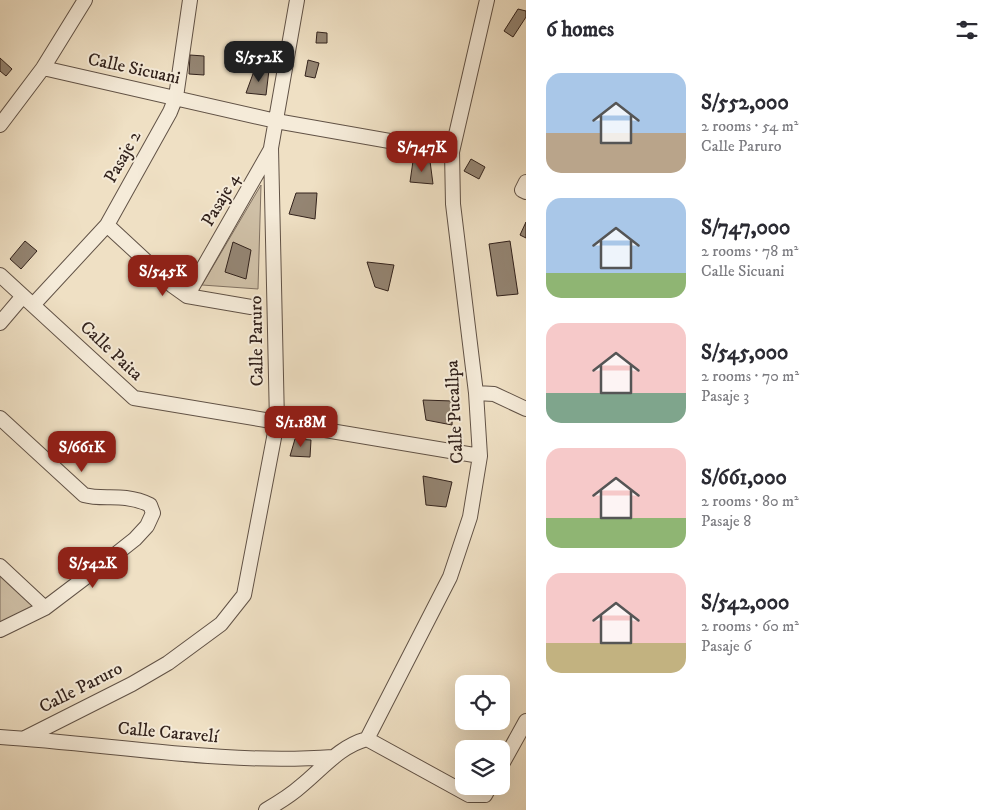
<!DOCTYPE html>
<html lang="en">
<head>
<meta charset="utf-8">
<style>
	:root { --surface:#fff; --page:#f2f2f3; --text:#2b2b33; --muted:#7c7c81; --accent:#8f2418 }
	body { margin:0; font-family:"IM FELL DW Pica",serif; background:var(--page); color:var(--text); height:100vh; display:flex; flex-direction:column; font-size:19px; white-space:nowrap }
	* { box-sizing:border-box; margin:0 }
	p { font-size:16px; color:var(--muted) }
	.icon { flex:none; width:28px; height:28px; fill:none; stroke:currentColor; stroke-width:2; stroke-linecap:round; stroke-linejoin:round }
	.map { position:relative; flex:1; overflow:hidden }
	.side { display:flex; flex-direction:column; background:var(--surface); width:475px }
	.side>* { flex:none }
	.buttons { position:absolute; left:455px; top:675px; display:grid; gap:10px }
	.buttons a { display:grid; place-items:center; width:55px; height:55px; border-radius:10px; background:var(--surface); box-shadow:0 5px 20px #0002; font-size:25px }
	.price { position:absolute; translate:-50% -42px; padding:0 11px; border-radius:10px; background:var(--accent); color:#fff; font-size:16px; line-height:32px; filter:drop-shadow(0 1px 2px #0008) }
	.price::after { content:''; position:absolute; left:50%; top:30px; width:15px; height:11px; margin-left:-8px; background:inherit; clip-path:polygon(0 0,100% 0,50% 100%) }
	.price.on { background:#222; color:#fff }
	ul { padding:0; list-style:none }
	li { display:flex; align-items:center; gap:15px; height:125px; padding:0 20px }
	li span { display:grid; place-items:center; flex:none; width:140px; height:100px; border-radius:15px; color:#555 }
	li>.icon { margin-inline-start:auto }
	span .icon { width:60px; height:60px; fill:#fffc; stroke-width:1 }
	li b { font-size:21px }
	h2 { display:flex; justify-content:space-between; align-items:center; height:60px; padding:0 20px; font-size:21px }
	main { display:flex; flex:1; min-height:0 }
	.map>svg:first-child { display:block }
</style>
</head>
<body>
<main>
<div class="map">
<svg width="526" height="810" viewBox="0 0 526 810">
	<rect width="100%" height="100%" fill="#efe0c4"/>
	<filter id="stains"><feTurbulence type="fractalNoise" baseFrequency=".004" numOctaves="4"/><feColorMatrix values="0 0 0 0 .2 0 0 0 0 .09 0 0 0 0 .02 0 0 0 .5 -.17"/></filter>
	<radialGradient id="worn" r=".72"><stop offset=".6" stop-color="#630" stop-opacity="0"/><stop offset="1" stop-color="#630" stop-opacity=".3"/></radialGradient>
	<path fill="#cfc0a7" stroke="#807162" d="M261 185 258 289 202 285Z
		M0 573 37 606 0 625Z"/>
	<path fill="#948573" stroke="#32221c" d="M518 9 526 11V17L513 37 504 31Z
		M317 32 327 33V43H316Z
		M231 49 241 50 239 72 229 71Z
		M190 55 204 56V75L189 74Z
		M0 58 12 69 6 76 0 71Z
		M308 60 319 63 315 78 305 76Z
		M269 70 266 95 246 93 254 71Z
		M471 159 485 167 479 179 464 171Z
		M413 161H430L433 184 410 182Z
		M296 193H317L315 219 289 214Z
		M526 222V238L520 235Z
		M25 241 37 251 21 269 10 259Z
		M510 241 518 294 497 296 489 244Z
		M233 242 251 250 246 279 225 272Z
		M367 262 394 265 388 291 375 287Z
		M423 400 453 401 452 425 426 420Z
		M295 439 311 440 310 457 290 456Z
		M423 476 452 482 446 507 426 505Z"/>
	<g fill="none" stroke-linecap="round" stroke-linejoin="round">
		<defs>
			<path id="minor" d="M43 68 276 121 452 152
				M0 125 43 68 85 0
				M526 182 522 190 526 192
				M107 225 173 286 187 296 251 307
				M0 275 134 398 480 456
				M187 296 271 149
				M33 305 107 225 170 112 176 97 190 0
				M0 323 23 296
				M476 393 494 394 526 409
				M0 418 84 495C98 499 112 496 126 498 134 499 142 501 150 505L153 513 147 526 135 539 111 558 45 608 0 630
				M0 566 45 608
				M0 737C111 744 222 765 333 757
				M25 738 132 684 168 663 221 624 244 595 277 422 271 148 297 0
				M367 739 469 795H485L490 786
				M501 766 526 721
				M266 810C278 803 291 795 301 786 322 769 340 746 367 739L450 577 470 517 480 456 476 393 453 204 452 152 487 0"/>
		</defs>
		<use href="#minor" stroke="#615246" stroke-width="16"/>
		<use href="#minor" stroke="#f5ebd9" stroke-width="14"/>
	</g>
	<g text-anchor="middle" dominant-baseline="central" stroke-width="4" stroke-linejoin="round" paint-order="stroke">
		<g font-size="18" fill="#32221c" stroke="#f5ebd9">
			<text transform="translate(134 69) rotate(12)">Calle Sicuani</text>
			<text transform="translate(123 157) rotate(-61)">Pasaje 2</text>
			<text transform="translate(221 200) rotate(-60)">Pasaje 4</text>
			<text transform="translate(257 341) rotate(-91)">Calle Paruro</text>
			<text transform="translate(111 351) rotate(43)">Calle Paita</text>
			<text transform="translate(455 412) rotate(-93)">Calle Pucallpa</text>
			<text transform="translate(81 688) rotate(-27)">Calle Paruro</text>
			<text transform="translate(168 733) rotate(5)">Calle Caravelí</text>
		</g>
	</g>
	<rect width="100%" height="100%" filter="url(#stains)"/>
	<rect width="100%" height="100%" fill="url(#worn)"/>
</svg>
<div class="buttons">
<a><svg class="icon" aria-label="locate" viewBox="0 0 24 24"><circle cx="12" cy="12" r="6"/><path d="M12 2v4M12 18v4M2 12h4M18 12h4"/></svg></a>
<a><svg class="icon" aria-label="layers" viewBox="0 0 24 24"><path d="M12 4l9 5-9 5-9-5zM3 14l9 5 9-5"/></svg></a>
</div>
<b class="price on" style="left:259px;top:83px">S/552K</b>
<b class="price" style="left:422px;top:173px">S/747K</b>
<b class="price" style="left:163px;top:297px">S/545K</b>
<b class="price" style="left:301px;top:448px">S/1.18M</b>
<b class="price" style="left:82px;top:473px">S/661K</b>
<b class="price" style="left:93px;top:589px">S/542K</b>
</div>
<section class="side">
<h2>6 homes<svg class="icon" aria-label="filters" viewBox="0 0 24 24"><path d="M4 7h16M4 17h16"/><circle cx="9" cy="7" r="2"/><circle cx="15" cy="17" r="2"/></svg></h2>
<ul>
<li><span style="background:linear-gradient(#a9c7e8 60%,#b9a48a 0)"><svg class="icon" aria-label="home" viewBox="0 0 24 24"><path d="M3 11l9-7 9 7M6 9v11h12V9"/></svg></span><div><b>S/552,000</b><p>2 rooms · 54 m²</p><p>Calle Paruro</p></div></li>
<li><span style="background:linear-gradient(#a9c7e8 75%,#8fb573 0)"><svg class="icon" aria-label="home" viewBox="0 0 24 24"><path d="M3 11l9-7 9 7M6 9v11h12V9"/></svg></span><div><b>S/747,000</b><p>2 rooms · 78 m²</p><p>Calle Sicuani</p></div></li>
<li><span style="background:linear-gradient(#f6c9c9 70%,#7fa58c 0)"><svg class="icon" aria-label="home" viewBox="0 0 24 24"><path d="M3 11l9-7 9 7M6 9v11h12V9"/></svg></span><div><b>S/545,000</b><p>2 rooms · 70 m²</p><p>Pasaje 3</p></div></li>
<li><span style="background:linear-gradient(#f6c9c9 70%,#8fb573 0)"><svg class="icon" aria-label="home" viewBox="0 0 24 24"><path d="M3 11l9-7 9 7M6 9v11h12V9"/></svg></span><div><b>S/661,000</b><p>2 rooms · 80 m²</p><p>Pasaje 8</p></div></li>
<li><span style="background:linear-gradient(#f6c9c9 70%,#c2b280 0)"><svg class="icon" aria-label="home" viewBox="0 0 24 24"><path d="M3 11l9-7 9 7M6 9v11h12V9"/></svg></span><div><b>S/542,000</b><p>2 rooms · 60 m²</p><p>Pasaje 6</p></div></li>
</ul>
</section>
</main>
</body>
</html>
